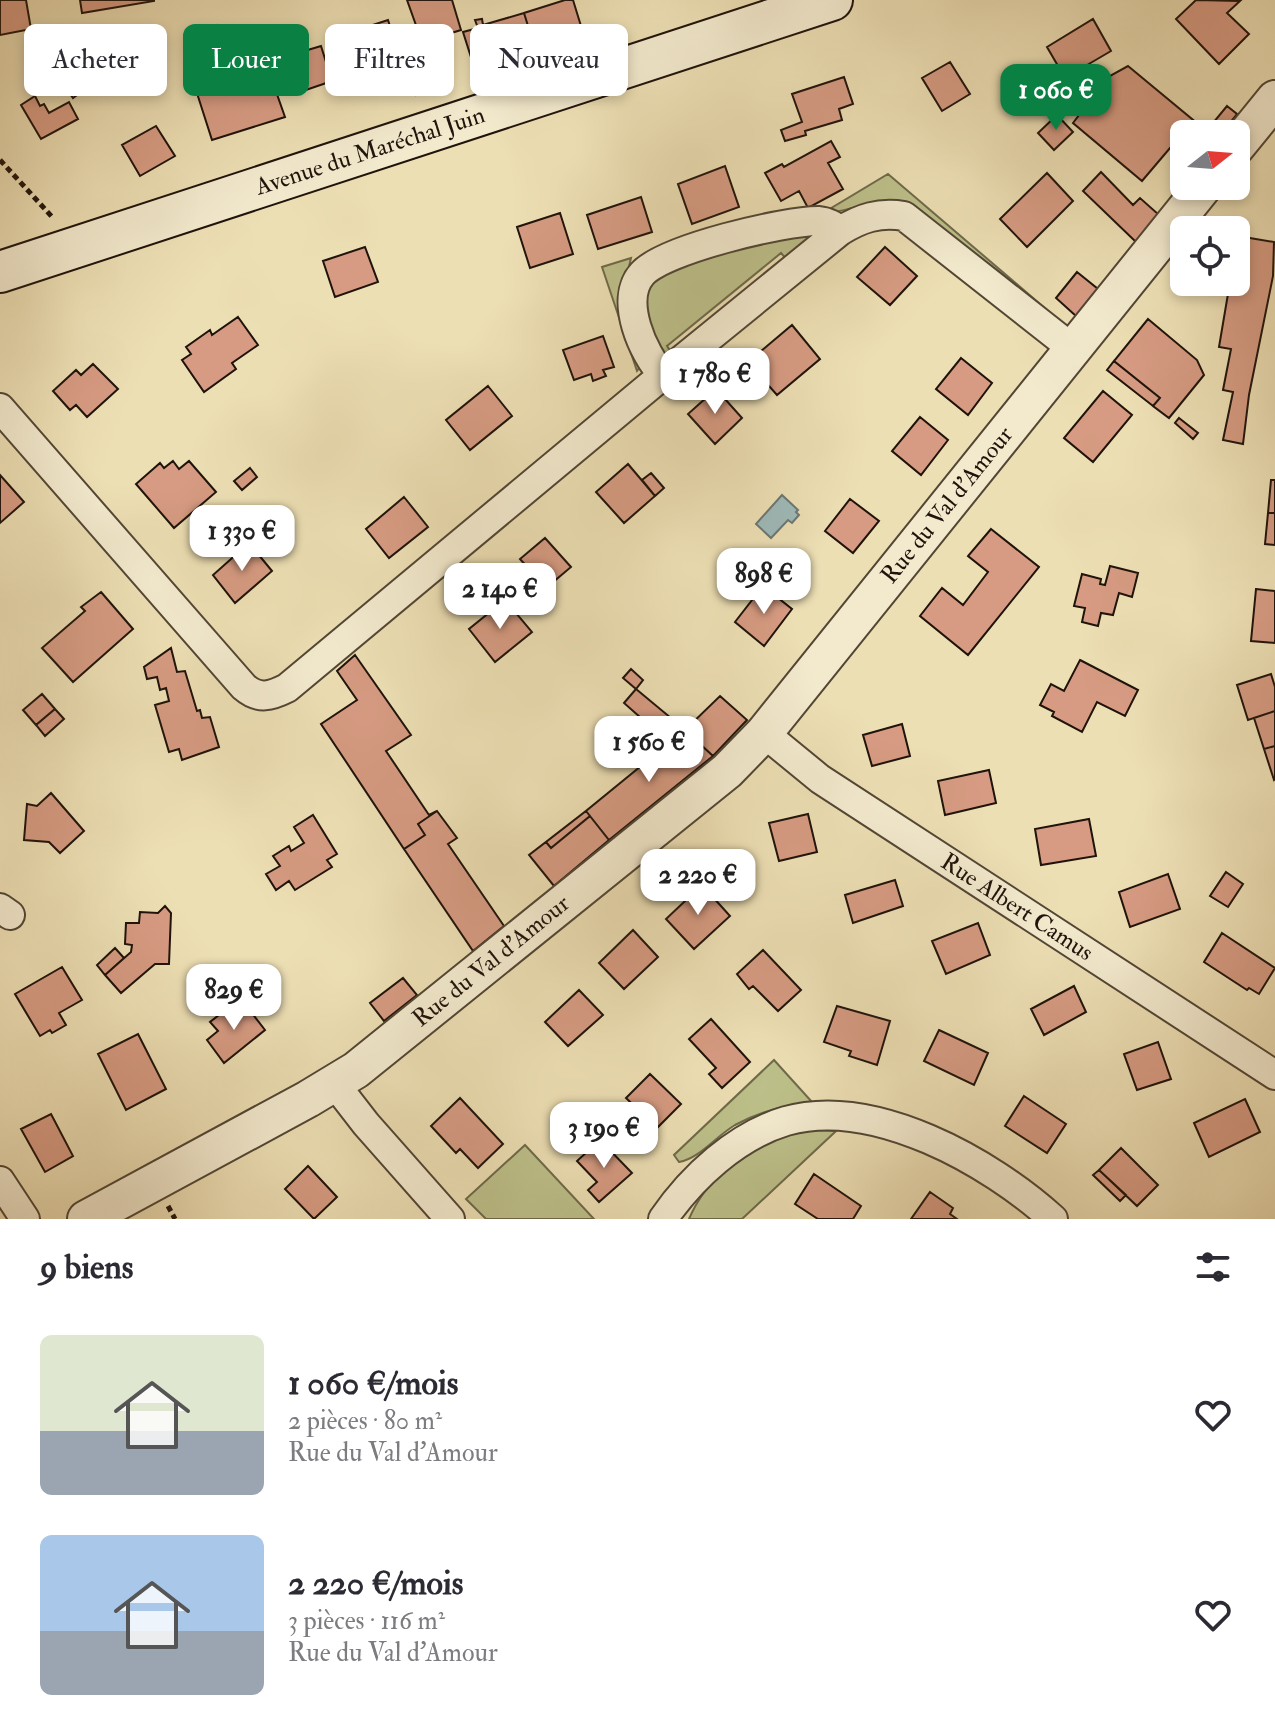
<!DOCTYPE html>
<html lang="fr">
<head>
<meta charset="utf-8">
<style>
	:root { --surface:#fff; --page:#f7f7f7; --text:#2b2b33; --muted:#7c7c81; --accent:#0b8043 }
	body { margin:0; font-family:"IM FELL Double Pica",serif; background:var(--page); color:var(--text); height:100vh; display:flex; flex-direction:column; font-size:30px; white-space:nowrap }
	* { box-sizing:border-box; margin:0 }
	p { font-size:26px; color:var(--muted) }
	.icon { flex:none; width:44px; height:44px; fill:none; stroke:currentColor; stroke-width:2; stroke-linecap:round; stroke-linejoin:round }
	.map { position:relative; height:1219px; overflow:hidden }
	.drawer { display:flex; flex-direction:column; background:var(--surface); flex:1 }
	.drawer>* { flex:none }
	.banner { position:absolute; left:24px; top:24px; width:800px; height:72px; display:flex; gap:16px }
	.needle { width:52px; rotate:73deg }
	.buttons { position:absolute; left:1170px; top:120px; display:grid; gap:16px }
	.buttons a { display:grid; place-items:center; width:80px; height:80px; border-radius:12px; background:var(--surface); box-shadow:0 4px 12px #0003; font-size:40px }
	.price { position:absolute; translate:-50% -68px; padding:0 18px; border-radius:16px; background:#fff; color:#222; font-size:26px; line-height:52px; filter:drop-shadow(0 2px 4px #0008) }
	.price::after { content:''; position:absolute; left:50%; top:48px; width:24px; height:18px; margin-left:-12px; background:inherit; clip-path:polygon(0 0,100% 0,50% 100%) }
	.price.selected { background:var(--accent); color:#fff }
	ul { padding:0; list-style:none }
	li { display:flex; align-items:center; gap:24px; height:200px; padding:0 40px }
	li span { display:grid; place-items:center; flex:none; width:224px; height:160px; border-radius:12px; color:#555 }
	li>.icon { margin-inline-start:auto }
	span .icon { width:96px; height:96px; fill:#fffc; stroke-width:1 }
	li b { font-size:34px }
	h2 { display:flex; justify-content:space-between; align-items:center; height:96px; padding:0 40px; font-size:34px }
	.chip { padding:0 28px; border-radius:12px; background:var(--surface); box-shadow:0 4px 12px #0003; font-size:28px; line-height:72px }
	.chip.selected { background:var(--accent); color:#fff }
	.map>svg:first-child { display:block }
</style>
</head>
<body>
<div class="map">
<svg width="1275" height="1219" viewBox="0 0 1275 1219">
	<rect width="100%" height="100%" fill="#eddfb4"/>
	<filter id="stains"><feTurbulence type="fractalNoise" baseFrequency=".0025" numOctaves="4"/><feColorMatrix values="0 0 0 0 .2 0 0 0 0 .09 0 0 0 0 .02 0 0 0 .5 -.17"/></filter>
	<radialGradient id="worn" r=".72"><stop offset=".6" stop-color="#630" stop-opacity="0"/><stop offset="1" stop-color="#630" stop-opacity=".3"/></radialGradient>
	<path fill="#bdc08a" stroke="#6e6a4a" stroke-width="2" d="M888 174 1046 309 1040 310 906 205C877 193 853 213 823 213Z
		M773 233H820L788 261 781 253 667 346 674 356 662 357 645 336 647 284 657 273Z
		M631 258 626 280 643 363 637 371 602 267Z
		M774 1060 812 1102C785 1105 759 1112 735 1125 715 1137 700 1158 679 1162L674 1155Z
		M819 1130 836 1131 742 1219H689C705 1181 742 1149 781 1135 793 1131 807 1131 819 1130Z
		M525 1145 594 1219H486L466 1199Z"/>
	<path fill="#9ebab9" stroke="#6b7773" stroke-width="2" d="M782 495 798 510 796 512 799 515 792 523 788 520 771 538 756 524Z"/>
	<path fill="#d69b82" stroke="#1f130b" stroke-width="2" d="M0 0H26L31 29 0 35Z
		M80 0H154V1L82 13Z
		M407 0H452L461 30 422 42Z
		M565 0H573L585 39 537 55 524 13Z
		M1196 0 1240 1 1227 13 1249 34 1219 64 1176 19Z
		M524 13 537 55 476 73 463 32 478 28 475 20 482 19 483 25Z
		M1093 19 1111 51 1065 78 1047 47Z
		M388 20 399 54 359 67 348 33Z
		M217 25 224 36 199 48 194 37Z
		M321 46 332 81 303 91 291 55Z
		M426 56 437 89 416 95 406 63Z
		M950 62 970 94 942 111 922 78Z
		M1128 66 1204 129 1200 134H1184L1183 153 1170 148 1142 181 1073 123 1108 77Z
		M75 72 85 89 73 98 61 81Z
		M233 76 239 93 273 83 285 117 212 140 195 87Z
		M844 77 853 104 839 109 842 120 805 131 806 135 785 141 781 130 802 122 792 94Z
		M35 96 40 106 44 104 49 113 69 102 78 119 41 139 21 105Z
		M1227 106 1237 114 1221 134H1214L1208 129Z
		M1057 115 1073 132 1054 150 1038 133Z
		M156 126 175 156 140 176 122 145Z
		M831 141 840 157 828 163 843 189 808 208 799 191 781 201 765 173 782 164 784 167Z
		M725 166 739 207 692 224 678 184Z
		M1101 172 1133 205 1140 198 1158 214 1136 242 1083 191Z
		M1047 173 1073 201 1027 247 1000 219Z
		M641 197 652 232 598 249 587 215Z
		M560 213 573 254 530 268 517 227Z
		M1238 236 1274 242 1273 276 1249 395 1243 444 1223 440 1233 392 1223 390 1231 349 1219 347 1230 282H1236Z
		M365 247 378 282 335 297 323 261Z
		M885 247 917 276 890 305 857 277Z
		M1077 272 1098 289 1076 316 1056 298Z
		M238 317 258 345 232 363 236 369 204 392 182 360 191 354 186 347 210 330 212 335Z
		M1148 319 1197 360 1204 375 1169 418 1153 406 1160 398 1114 361Z
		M792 325 820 359 777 395 748 362Z
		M603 336 614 367 603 370 606 376 593 381 591 374 574 380 563 350Z
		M961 358 992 383 968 415 936 389Z
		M1114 361 1160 398 1153 406 1107 370Z
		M93 364 118 389 87 417 76 405 70 410 53 391 76 370 81 375Z
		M488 386 512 416 470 450 446 420Z
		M716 389 742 418 715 444 688 414Z
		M1103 391 1132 415 1093 462 1064 438Z
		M920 417 948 440 921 475 892 451Z
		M1179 418 1198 433 1193 439 1175 423Z
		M173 461 179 469 189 461 216 492 174 528 136 484 160 463 164 468Z
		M628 464 655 496 624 523 596 492Z
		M250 468 257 477 242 490 234 481Z
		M651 473 664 488 655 496 642 480Z
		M0 475 24 502 0 523Z
		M1271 480H1275V513H1268Z
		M404 497 428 527 389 558 366 529Z
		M850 499 879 521 853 553 825 531Z
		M1268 513H1275V545L1265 544Z
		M991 529 1039 567 968 655 920 616 942 588 963 605 988 572 968 556Z
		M545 538 571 567 546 588 520 559Z
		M249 543 272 571 235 603 213 575Z
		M1110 566 1138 573 1132 597 1119 593 1113 615 1101 613 1098 626 1082 622 1085 608 1074 606 1082 574 1101 579 1100 584 1105 585Z
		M763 586 792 609 764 646 735 622Z
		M1256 589 1275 591V643L1251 641Z
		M101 592 133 629 73 682 42 648 85 611 81 607Z
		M505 600 532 632 495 662 469 629Z
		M171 648 177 672 185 671 197 711 200 710 202 718 210 717 219 747 182 760 179 749 169 752 155 705 169 701 166 688 160 690 157 677 147 679 144 667Z
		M355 655 411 735 386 751 429 815 437 811 418 824 425 835 404 849 321 724 357 700 337 671Z
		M1080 660 1138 690 1125 716 1097 702 1082 732 1052 716 1054 712 1040 705 1051 684 1064 691Z
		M631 669 643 680 636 689 623 678Z
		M1271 674 1275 687V711L1248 720 1237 685Z
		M636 689 671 718 658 733 624 703Z
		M42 694 55 709 36 725 23 710Z
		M720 696 747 720 713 756 685 730Z
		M55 709 64 719 45 736 36 725Z
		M1275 711V746L1264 749 1254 718Z
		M902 724 910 756 872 766 863 735Z
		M685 730 713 756 609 840 586 811Z
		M1275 746V779L1274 780 1264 749Z
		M989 770 996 803 945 815 938 781Z
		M51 793 84 831 60 853 49 842 24 840 27 804 37 806Z
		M437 811 457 838 448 844 504 926 473 951 404 849 425 835 418 824Z
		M586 811 590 816 551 848 546 842Z
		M808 814 817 852 779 861 769 823Z
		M313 815 337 854 327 860 332 867 295 890 289 881 276 890 266 874 280 866 273 856 289 846 291 851 304 843 294 827Z
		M590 816 609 840 554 886 529 855 546 842 551 848Z
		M1089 819 1096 856 1041 865 1035 829Z
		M1226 872 1243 884 1228 907 1210 896Z
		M1168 874 1180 909 1130 927 1119 892Z
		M895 880 903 906 853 923 845 895Z
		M702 885 730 916 694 949 666 919Z
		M165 906 171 913 169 964H155L121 993 105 975 131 952 132 945 125 944 126 923H139L140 912 158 913Z
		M978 923 990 955 946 974 932 941Z
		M633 930 658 957 624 989 599 963Z
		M1222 933 1275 968 1259 994 1249 988 1247 990 1204 962Z
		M115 948 124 958 105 975 97 965Z
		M763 950 801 990 778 1011 753 986 749 989 737 974Z
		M62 967 82 1000 59 1013 66 1025 52 1033 50 1030 40 1036 15 994Z
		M403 978 417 995 384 1021 370 1003Z
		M1074 986 1086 1012 1044 1035 1031 1009Z
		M579 990 603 1015 568 1046 545 1022Z
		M233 1004 240 1014 248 1008 265 1030 224 1063 207 1040 218 1031 210 1022Z
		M837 1006 890 1021 877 1065 849 1056 851 1051 824 1042Z
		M711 1019 750 1062 722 1088 709 1074 716 1068 689 1039Z
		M939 1030 988 1053 974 1085 924 1061Z
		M138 1034 166 1089 126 1110 98 1054Z
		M1158 1042 1171 1079 1137 1090 1124 1054Z
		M650 1074 681 1104 657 1128 626 1098Z
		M1024 1096 1066 1124 1047 1153 1005 1126Z
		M460 1098 503 1144 478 1168 460 1149 456 1153 431 1126Z
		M1245 1099 1260 1132 1209 1157 1194 1123Z
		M51 1114 73 1156 45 1172 21 1129Z
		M600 1140 632 1173 599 1202 588 1190 597 1182 577 1161Z
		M1121 1148 1158 1185 1137 1206 1099 1170Z
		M308 1166 337 1197 314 1219 285 1189Z
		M1099 1170 1126 1195 1120 1201 1093 1175Z
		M814 1174 861 1206 853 1219H818L795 1204Z
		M930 1192 953 1208 950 1214 957 1219H911Z"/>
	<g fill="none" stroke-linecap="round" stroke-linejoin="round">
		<defs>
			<path id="minor" d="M663 375C643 354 619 300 642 274 664 249 784 221 818 221 828 222 833 225 840 231
				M0 408 244 687C259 700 271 696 287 688L663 375 840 231C861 218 879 212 904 216L1073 349
				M764 733 820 779 1275 1075
				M0 908 10 915
				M335 1084 366 1124 450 1219
				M0 1181 25 1219
				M663 1219C692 1177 736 1136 786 1121 874 1096 990 1162 1053 1219"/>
			<path id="tertiary" d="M1236 147 1275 99
				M86 1219 308 1099 356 1070 727 771 764 733 1204 186"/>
			<path id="secondary" d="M0 272 832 0"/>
		</defs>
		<use href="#minor" stroke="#524635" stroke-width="32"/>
		<use href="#tertiary" stroke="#524635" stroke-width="40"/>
		<use href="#secondary" stroke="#1f130b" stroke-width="44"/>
		<path stroke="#1f130b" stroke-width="5" stroke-dasharray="6 4" stroke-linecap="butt" d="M0 160 54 219
			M168 1206 175 1219"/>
		<use href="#minor" stroke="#f3eace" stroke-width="28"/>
		<use href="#tertiary" stroke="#f3eace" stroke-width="36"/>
		<use href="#secondary" stroke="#f3eace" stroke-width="40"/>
	</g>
	<g text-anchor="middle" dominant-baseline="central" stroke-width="6" stroke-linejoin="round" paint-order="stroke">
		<g font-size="24" fill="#1f130b" stroke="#f3eace">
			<text transform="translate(370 151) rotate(-18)">Avenue du Maréchal Juin</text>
			<text transform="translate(947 505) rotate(-51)">Rue du Val d'Amour</text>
			<text transform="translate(1017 907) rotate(33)">Rue Albert Camus</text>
			<text transform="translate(491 961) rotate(-39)">Rue du Val d'Amour</text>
		</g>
	</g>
	<rect width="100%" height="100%" filter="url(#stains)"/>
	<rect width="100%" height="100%" fill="url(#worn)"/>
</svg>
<div class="buttons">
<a><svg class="needle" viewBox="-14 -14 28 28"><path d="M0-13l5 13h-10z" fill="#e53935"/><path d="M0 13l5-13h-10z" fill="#7c7c81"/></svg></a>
<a><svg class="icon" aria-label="locate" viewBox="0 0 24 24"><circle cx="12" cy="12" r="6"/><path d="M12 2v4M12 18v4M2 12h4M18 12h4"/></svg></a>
</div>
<b class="price selected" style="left:1056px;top:132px">1 060 €</b>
<b class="price" style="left:715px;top:416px">1 780 €</b>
<b class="price" style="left:242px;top:573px">1 330 €</b>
<b class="price" style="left:764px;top:616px">898 €</b>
<b class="price" style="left:500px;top:631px">2 140 €</b>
<b class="price" style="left:649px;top:784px">1 560 €</b>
<b class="price" style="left:698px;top:917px">2 220 €</b>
<b class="price" style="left:234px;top:1032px">829 €</b>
<b class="price" style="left:604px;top:1170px">3 190 €</b>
<div class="banner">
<a class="chip">Acheter</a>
<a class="chip selected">Louer</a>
<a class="chip">Filtres</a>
<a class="chip">Nouveau</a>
</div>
</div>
<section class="drawer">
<h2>9 biens<svg class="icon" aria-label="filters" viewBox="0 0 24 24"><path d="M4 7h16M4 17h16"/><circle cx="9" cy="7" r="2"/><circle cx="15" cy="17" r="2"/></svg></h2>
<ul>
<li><span style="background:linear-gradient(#dfe7d0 60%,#9aa5b1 0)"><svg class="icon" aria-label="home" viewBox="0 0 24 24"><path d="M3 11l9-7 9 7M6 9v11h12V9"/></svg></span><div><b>1 060 €/mois</b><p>2 pièces · 80 m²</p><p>Rue du Val d'Amour</p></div><svg class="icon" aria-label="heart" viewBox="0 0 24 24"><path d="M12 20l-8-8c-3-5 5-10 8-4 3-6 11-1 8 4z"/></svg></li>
<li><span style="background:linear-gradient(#a9c7e8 60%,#9aa5b1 0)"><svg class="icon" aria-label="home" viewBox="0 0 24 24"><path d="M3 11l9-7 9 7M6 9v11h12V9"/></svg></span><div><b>2 220 €/mois</b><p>3 pièces · 116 m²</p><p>Rue du Val d'Amour</p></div><svg class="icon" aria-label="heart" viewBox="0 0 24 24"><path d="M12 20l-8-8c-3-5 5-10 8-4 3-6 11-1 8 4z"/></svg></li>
</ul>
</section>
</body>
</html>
